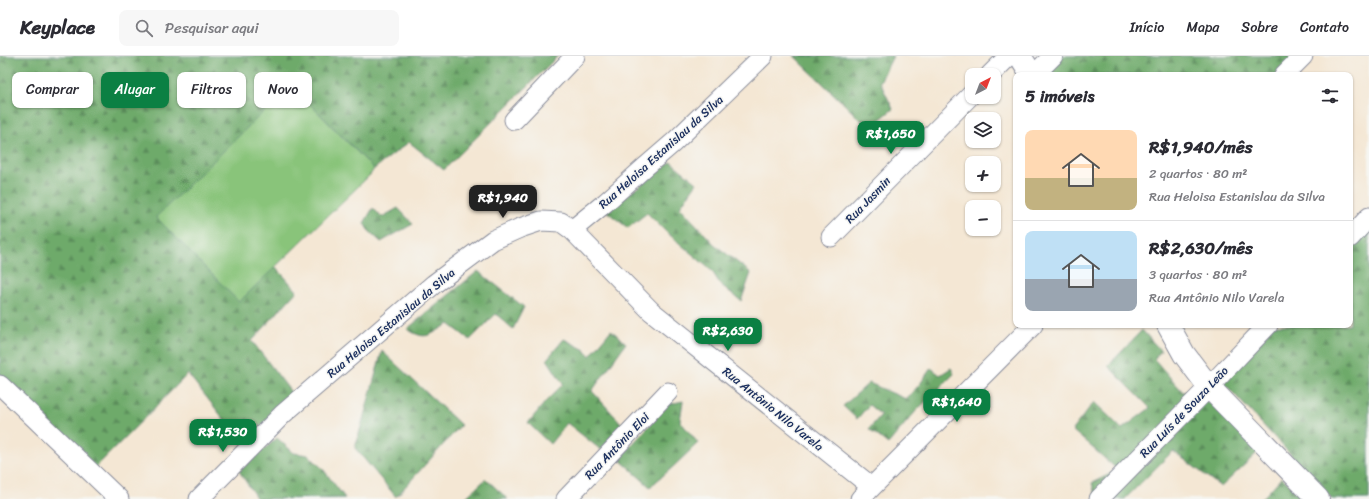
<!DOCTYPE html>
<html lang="pt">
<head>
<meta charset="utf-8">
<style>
	:root { --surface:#fff; --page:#f7f7f7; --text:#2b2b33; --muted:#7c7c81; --line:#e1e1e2; --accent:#0b8043 }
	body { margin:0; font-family:Sriracha,sans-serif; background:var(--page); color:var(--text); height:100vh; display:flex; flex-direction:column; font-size:15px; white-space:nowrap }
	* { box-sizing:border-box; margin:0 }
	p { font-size:13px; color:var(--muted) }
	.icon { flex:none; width:22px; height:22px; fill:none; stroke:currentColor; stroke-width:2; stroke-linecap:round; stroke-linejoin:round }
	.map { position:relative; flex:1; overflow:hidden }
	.sheet { position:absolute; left:1013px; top:16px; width:340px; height:256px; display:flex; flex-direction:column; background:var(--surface); border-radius:8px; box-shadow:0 1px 3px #0004 }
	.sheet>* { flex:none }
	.top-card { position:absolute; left:12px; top:16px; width:380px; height:36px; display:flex; gap:8px }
	.needle { width:26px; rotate:42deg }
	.fabs { position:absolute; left:965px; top:12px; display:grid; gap:8px }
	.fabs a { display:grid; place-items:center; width:36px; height:36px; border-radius:8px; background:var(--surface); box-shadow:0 1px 3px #0004; font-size:20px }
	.price { position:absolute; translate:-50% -34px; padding:0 9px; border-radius:8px; background:var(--accent); color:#fff; font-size:13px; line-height:26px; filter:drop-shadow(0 1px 2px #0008) }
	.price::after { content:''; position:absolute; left:50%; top:24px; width:12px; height:9px; margin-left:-6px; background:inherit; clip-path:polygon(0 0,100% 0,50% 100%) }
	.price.on { background:#222; color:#fff }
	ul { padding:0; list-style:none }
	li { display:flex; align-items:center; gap:12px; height:100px; padding:0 12px }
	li+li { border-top:1px solid var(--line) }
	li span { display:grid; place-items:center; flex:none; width:112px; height:80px; border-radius:8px; color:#555 }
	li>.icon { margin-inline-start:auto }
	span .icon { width:48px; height:48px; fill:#fffc; stroke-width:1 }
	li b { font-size:17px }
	h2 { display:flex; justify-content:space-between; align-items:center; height:48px; padding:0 12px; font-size:17px }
	.chip { padding:0 14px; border-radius:8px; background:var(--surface); box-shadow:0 1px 3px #0004; font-size:14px; line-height:36px }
	.chip.on { background:var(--accent); color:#fff }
	header { display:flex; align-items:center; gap:24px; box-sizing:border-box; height:56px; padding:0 20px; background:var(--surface); border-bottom:1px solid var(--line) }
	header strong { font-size:19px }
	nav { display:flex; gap:22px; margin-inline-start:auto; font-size:14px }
	.search { width:280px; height:36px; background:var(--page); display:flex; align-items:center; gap:10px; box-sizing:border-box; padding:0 14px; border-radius:8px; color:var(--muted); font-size:15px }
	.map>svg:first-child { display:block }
</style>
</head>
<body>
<header>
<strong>Keyplace</strong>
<div class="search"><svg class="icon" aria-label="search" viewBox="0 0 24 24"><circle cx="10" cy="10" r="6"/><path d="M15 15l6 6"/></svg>Pesquisar aqui</div>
<nav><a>Início</a><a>Mapa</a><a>Sobre</a><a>Contato</a></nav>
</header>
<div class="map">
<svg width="1369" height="443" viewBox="0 0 1369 443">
	<defs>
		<pattern id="forest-firs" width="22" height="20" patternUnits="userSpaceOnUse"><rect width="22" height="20" fill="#6eaa6a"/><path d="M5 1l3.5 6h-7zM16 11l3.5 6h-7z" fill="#5a8b5a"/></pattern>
	</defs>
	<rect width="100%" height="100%" fill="#f6f6f2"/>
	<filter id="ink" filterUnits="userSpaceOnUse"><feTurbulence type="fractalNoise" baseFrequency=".025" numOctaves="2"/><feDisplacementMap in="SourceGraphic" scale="8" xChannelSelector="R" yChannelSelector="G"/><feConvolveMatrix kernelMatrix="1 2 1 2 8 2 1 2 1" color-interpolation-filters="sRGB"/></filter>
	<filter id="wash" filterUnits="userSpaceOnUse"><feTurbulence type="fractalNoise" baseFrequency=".012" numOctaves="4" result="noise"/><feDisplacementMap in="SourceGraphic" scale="16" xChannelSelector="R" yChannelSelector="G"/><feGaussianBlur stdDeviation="0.9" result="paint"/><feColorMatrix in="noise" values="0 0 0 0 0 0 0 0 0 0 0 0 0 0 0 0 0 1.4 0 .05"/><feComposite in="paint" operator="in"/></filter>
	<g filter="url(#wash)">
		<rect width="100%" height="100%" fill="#f4e7d4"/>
		<path fill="url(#forest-firs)" stroke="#446c64" d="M0 0H558L444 114 409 86 374 113 291 29 240 245 275 210 297 235 252 285 294 340 242 386 188 318 93 414 0 322Z
			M794 0H893L880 26 893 53 869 72Z
			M1056 0H1296L1276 19H1040Z
			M671 106 697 127 680 151 714 188 751 217 741 245 720 228 712 215 665 175 647 157 628 172 606 155Z
			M373 152 382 161 398 152 413 168 381 186 368 174 364 167Z
			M1369 167V443H1332L1222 325 1274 269H1350V187Z
			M478 215 524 251 513 273 496 258 470 284 449 268C430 278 427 286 407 273Z
			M611 274 626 287 592 335 622 368 601 394 567 367 550 388 528 367 547 344 563 328 547 303 564 283 585 294 590 300Z
			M1142 274 1161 295 1154 303 1183 336 1195 335 1218 354 1258 396 1221 431 1173 395 1125 443H1096L1092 427 1118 414 1072 374 1094 346 1122 373 1150 352 1108 310Z
			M382 295 461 369 396 441 355 392Z
			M931 312 940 319 951 312 954 318 916 355 888 388 869 373 881 359 869 349 857 363 843 350 869 327 906 343 920 328Z
			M683 345 680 365 698 387 673 411 650 431 619 403 669 348Z
			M277 382 294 397 309 399 323 413 345 442 257 443 239 415Z
			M1282 421 1304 443H1262Z
			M486 423 508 443H464Z"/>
		<path fill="#89c47a" stroke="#527a6c" d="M291 29 374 113 370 119 239 246 156 161Z"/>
	</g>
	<g filter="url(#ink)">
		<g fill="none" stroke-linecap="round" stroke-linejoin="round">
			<defs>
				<path id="minor" d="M990 19 1009 0
					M1034 19 1053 0
					M1284 19 1303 0
					M514 64 575 0
					M572 174 651 255 872 431
					M831 181 972 38
					M1350 182 1369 161
					M0 329 119 443
					M199 443 283 358 434 228 493 184 520 172 541 165 561 166 572 174 605 147 644 112 673 87 763 0
					M566 443 668 336
					M860 443 1033 269
					M1099 443 1209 331 1268 269"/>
				<path id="secondary" d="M1020 0 1032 19
					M1168 269 1184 298 1209 331 1318 443"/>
			</defs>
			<use href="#minor" stroke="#888b99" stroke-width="21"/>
			<use href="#secondary" stroke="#888b99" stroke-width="24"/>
			<use href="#minor" stroke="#fff" stroke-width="19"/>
			<use href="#secondary" stroke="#fff" stroke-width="22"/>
		</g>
	</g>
	<g text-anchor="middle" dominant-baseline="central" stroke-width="3" stroke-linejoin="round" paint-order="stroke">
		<g font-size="12" fill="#1b2f5e" stroke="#f6f6f2">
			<text transform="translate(661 96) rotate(-42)">Rua Heloisa Estanislau da Silva</text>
			<text transform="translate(868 144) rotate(-46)">Rua Jasmin</text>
			<text transform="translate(391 267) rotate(-40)">Rua Heloisa Estanislau da Silva</text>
			<text transform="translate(773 353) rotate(39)">Rua Antônio Nilo Varela</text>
			<text transform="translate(1184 356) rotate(-46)">Rua Luís de Souza Leão</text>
			<text transform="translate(617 390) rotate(-46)">Rua Antônio Eloi</text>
		</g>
	</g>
</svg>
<div class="fabs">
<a><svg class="needle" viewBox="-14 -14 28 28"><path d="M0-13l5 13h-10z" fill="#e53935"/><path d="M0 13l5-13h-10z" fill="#7c7c81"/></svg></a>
<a><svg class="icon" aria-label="layers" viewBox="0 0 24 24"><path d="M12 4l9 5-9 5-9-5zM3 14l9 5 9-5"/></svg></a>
<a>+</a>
<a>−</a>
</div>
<b class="price" style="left:891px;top:99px">R$1,650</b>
<b class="price on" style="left:503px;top:163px">R$1,940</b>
<b class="price" style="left:728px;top:296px">R$2,630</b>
<b class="price" style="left:957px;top:367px">R$1,640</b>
<b class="price" style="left:223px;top:397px">R$1,530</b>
<div class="top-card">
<a class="chip">Comprar</a>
<a class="chip on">Alugar</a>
<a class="chip">Filtros</a>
<a class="chip">Novo</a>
</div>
<section class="sheet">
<h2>5 imóveis<svg class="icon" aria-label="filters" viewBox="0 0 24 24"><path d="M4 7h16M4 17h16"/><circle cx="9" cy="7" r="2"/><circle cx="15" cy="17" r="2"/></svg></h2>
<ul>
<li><span style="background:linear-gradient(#ffd9b3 60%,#c2b280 0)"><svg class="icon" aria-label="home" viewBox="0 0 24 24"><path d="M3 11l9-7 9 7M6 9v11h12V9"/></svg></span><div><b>R$1,940/mês</b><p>2 quartos · 80 m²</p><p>Rua Heloisa Estanislau da Silva</p></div></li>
<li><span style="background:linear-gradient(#bfe0f5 60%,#9aa5b1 0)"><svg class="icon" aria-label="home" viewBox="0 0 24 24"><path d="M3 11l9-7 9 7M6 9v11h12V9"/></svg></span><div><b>R$2,630/mês</b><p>3 quartos · 80 m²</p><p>Rua Antônio Nilo Varela</p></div></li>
</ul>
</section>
</div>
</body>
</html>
